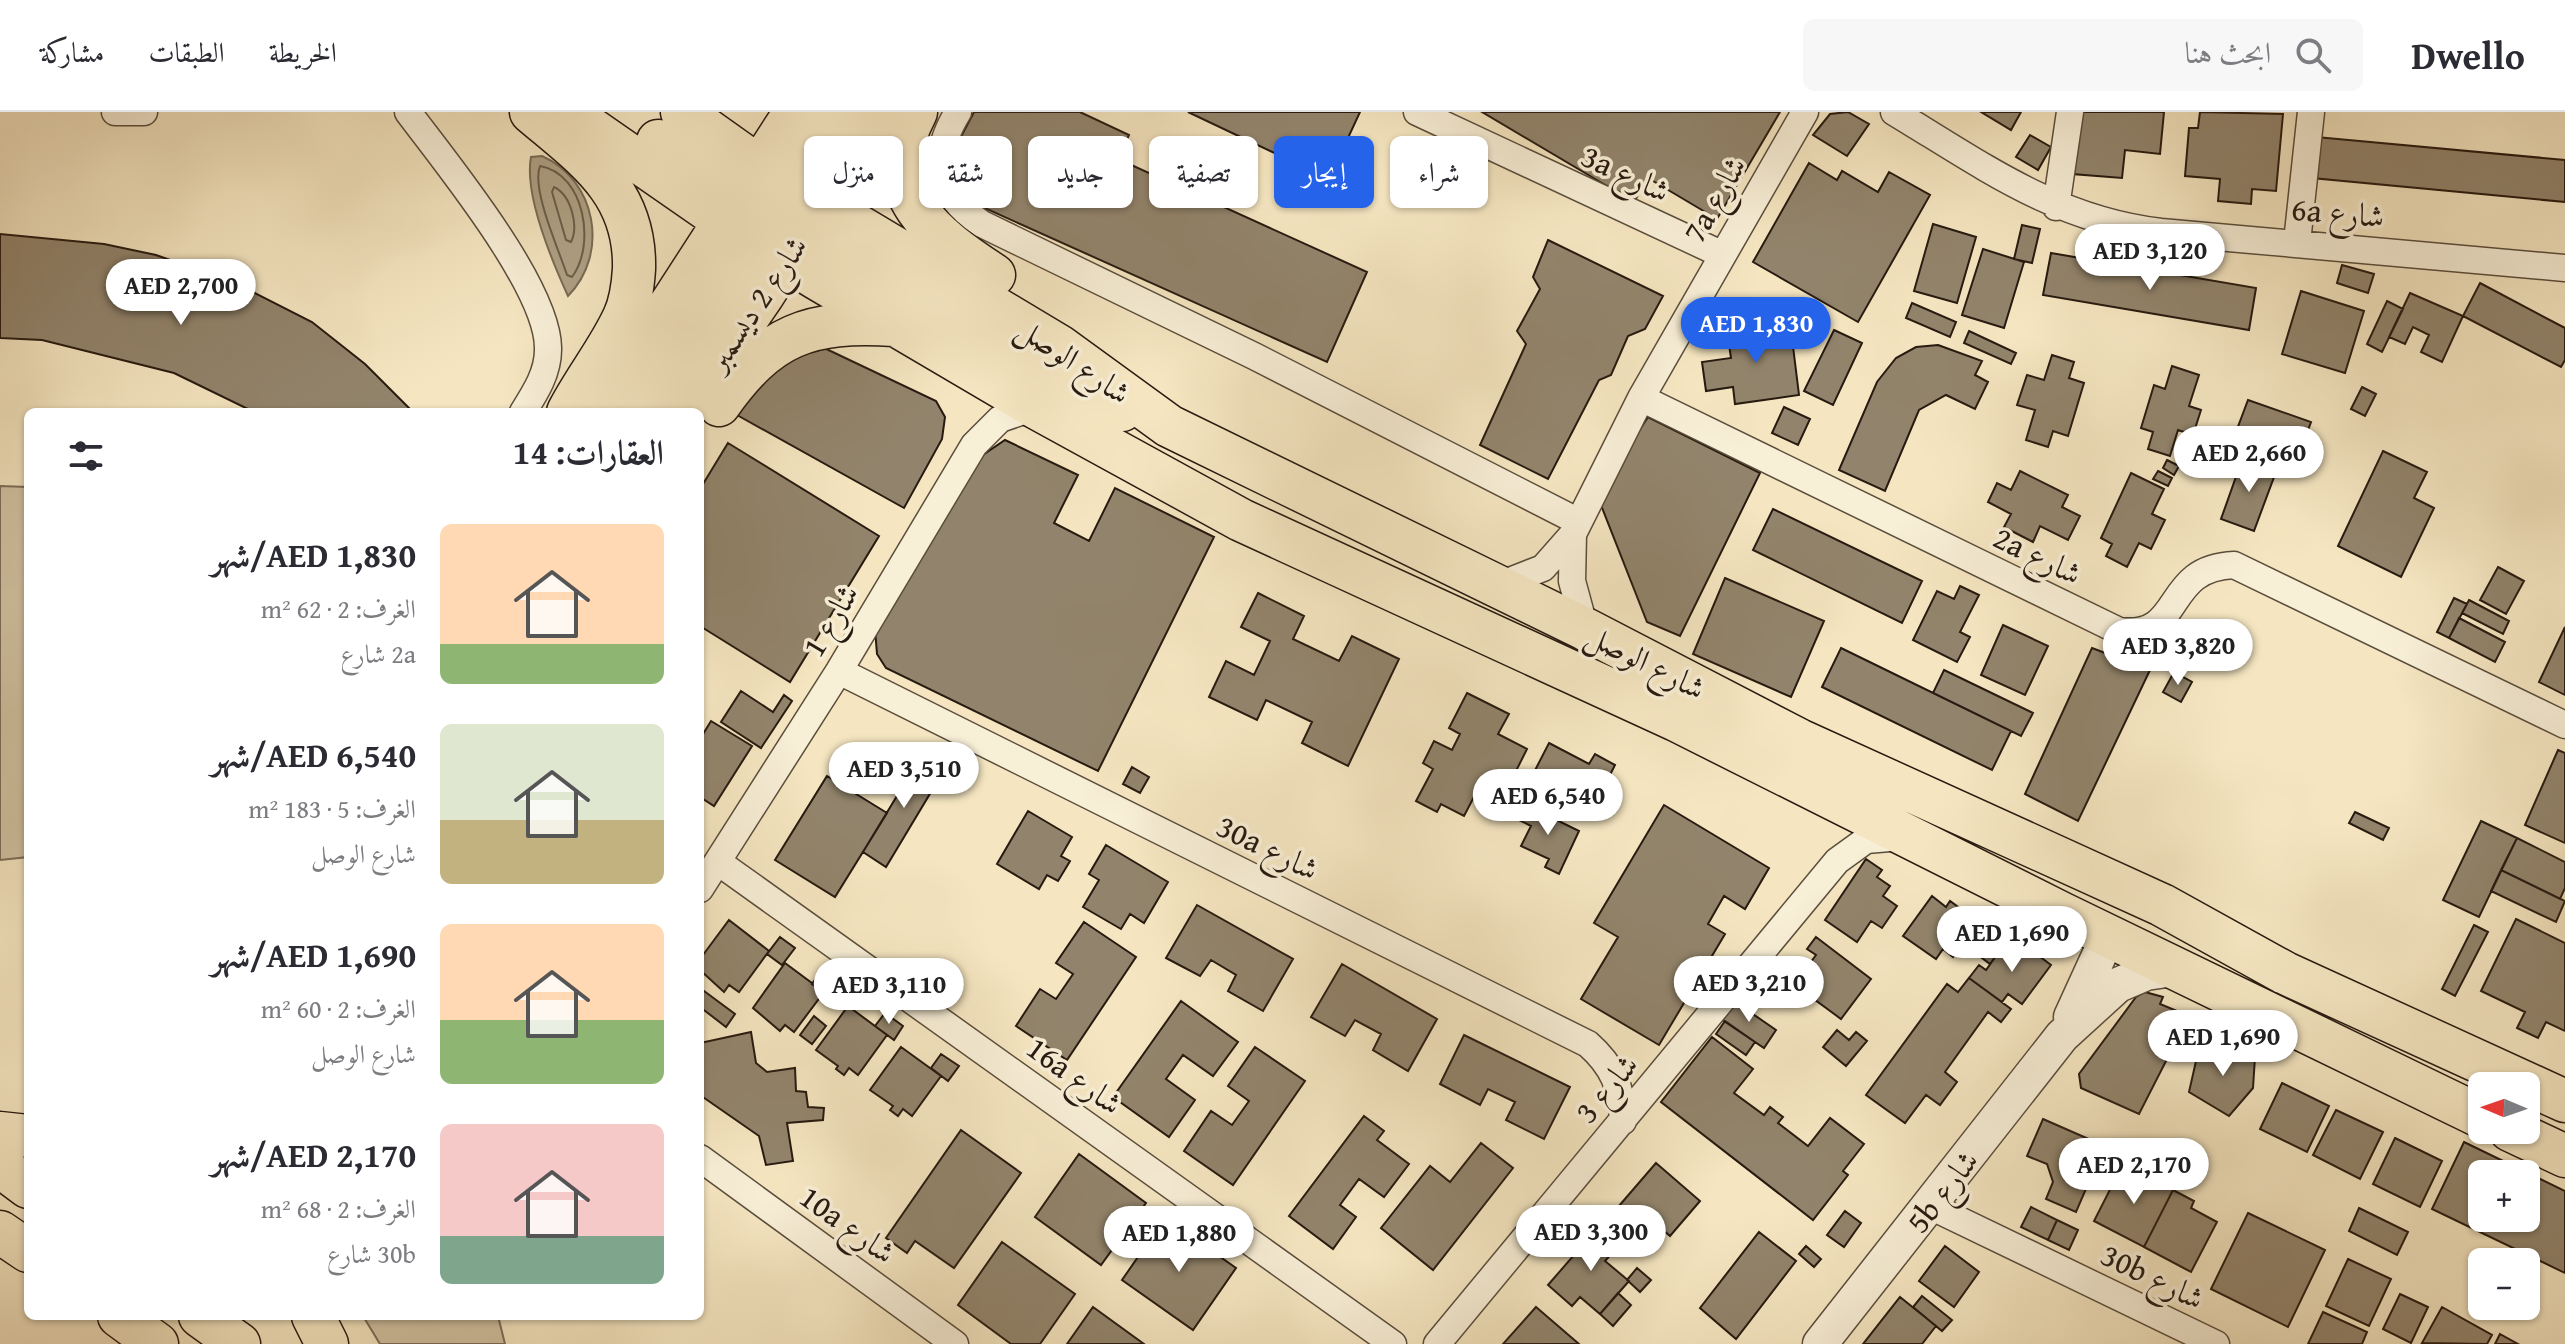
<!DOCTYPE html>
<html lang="ar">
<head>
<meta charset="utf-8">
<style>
	:root { --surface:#fff; --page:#f7f7f7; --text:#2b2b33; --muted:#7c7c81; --line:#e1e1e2; --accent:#2563eb }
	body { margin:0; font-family:"Gentium Book Plus",Amiri,serif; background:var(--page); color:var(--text); direction:rtl; height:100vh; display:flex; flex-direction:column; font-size:30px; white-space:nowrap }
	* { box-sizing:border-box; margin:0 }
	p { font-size:26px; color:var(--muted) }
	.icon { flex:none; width:44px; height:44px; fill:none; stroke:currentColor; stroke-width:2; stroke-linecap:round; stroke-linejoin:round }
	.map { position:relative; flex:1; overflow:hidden; direction:ltr }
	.side { position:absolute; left:24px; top:296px; width:680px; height:912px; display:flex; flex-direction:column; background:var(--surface); border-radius:12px; box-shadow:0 2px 6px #0004; direction:rtl }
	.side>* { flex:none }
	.guide { position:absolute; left:728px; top:24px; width:760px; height:72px; direction:rtl; display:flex; gap:16px }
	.needle { width:52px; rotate:272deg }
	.tools { position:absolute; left:2468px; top:960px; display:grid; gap:16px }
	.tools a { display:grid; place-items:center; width:72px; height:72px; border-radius:12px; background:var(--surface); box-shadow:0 2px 6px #0004; font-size:40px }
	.price { position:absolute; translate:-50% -68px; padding:0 18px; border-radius:28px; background:#fff; color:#222; font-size:26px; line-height:52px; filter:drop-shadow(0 2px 4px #0008) }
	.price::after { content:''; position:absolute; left:50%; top:48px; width:24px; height:18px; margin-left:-12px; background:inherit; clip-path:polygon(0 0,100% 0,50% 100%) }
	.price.selected { background:var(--accent); color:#fff }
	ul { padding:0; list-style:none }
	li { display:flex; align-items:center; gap:24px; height:200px; padding:0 40px }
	li span { display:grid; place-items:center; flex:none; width:224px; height:160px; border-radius:12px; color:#555 }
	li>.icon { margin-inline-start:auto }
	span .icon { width:96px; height:96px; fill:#fffc; stroke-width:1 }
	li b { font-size:34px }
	h2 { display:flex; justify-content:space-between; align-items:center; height:96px; padding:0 40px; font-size:34px }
	.pill { padding:0 28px; border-radius:12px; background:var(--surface); box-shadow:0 2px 6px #0004; font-size:28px; line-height:72px }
	.pill.selected { background:var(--accent); color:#fff }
	header { display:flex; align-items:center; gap:48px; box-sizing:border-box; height:112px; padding:0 40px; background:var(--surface); border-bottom:2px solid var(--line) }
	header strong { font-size:38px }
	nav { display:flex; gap:44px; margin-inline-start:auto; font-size:28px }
	.search { width:560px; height:72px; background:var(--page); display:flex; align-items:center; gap:20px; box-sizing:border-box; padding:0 28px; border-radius:12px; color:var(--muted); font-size:30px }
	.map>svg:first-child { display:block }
</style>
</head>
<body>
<header>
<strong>Dwello</strong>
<div class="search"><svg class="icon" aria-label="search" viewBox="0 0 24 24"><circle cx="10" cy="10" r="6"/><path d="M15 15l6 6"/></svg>ابحث هنا</div>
<nav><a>الخريطة</a><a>الطبقات</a><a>مشاركة</a></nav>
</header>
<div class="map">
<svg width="2565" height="1232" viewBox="0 0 2565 1232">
	<rect width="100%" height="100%" fill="#f5e6c1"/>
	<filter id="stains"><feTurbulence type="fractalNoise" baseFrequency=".0025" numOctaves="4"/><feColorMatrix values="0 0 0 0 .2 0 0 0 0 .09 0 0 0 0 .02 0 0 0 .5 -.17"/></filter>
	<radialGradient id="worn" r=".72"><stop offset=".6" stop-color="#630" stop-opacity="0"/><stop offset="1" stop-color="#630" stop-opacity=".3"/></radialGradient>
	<path fill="#d2c3a3" stroke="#7c6e5a" stroke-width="2" d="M0 374 28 375V745L0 748Z
		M363 1204H498L505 1232H380Z"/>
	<path fill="#afa185" stroke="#796b56" stroke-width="2" d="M542 44C596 68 610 141 568 184 552 149 524 82 531 45Z"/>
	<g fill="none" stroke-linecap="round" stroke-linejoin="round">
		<path stroke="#6b5e4a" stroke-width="2" d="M540 54C585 62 596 133 572 165L567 163C559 138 531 77 540 54Z
			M554 75C571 83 579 114 571 130L566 128 552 80Z"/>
	</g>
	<path fill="#92846c" stroke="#271a10" stroke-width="2" fill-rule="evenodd" d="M974 0H1080L1129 23 1118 47 1367 160 1327 250 958 84 946 53Z
		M1188 0H1360L1329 67Z
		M1482 0H1780L1717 107 1648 66 1634 90Z
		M1848 0 1869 12 1847 44 1813 23 1830 2Z
		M1981 0H2021L2011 18Z
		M2078 0H2164L2160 42 2125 38 2122 66 2072 62Z
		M2200 0 2283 2 2276 79 2252 77 2251 92 2218 89 2220 67 2185 64 2189 16H2198Z
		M2030 23 2051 35 2038 58 2016 45Z
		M2316 25 2565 48V90L2312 66Z
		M1809 51 1837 68 1842 59 1878 80 1889 60 1930 83 1858 210 1753 150Z
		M1933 112 1976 125 1957 191 1914 179Z
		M2022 113 2040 117 2032 151 2014 147Z
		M0 122 104 132 156 143 235 171 312 210 365 252 413 300H254L174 261 42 228 0 226Z
		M1548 128 1663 184 1645 217 1628 224 1611 263 1599 268 1548 367 1480 333 1526 232 1517 219 1540 177 1533 165Z
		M1983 137 2024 150 2004 216 1962 203Z
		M2051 141 2256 176 2249 218 2043 183Z
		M2342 153 2374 162 2368 181 2337 171Z
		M2480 171 2565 216V248L2561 255 2463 204Z
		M2301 179 2364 199 2345 261 2282 242Z
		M2410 181 2463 204 2442 250 2421 240 2429 223 2413 215 2405 232 2389 225Z
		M2387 189 2403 197 2382 240 2367 232Z
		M1912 191 1956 210 1950 225 1906 206Z
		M1790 210 1799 283 1735 292 1733 275 1706 279 1702 250 1731 246 1727 219Z
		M1834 218 1862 231 1833 293 1804 279Z
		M1969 219 2016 241 2011 252 1964 231Z
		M1938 233 1982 249 1975 263 1988 270 1975 297 1946 283 1919 298 1885 379 1839 358 1877 270 1896 246 1916 235Z
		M820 234 936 289 945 305 942 327 904 396 728 298 747 270Z
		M2052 243 2074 250 2069 266 2084 271 2068 324 2053 319 2048 335 2026 328 2035 298 2017 293 2027 263 2044 268Z
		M2172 254 2199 263 2189 294 2201 298 2193 323 2178 318 2170 344 2148 337 2153 320 2141 316 2154 273 2165 277Z
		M2362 275 2376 282 2365 304 2351 297Z
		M2248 288 2311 310 2299 343 2236 320Z
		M1784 295 1810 307 1798 333 1772 321Z
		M1648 305 1760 361 1680 524 1647 510 1597 383Z
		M1005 328 1078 363 1054 411 1089 429 1115 376 1214 425 1098 659 886 556 877 542 875 517 974 349Z
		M728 331 879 424 790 570 700 514V377Z
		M2383 339 2427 360 2414 386 2434 396 2401 465 2338 434Z
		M2243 345 2277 357 2254 419 2221 407Z
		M2167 348 2179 354 2174 363 2163 356Z
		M2020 359 2068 383 2062 395 2080 404 2068 428 2040 414 2033 430 2004 415 2011 402 1988 390 1997 371 2011 378Z
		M2158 359 2172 366 2168 374 2153 367Z
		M2131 361 2164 377 2152 402 2165 408 2151 437 2139 431 2127 455 2106 444 2112 432 2101 426Z
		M1773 397 1922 469 1902 511 1753 438Z
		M2498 455 2524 469 2506 502 2480 488Z
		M1725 466 1824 509 1791 585 1693 542Z
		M1960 474 1979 483 1960 520 1970 525 1957 550 1913 528 1937 479 1954 487Z
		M1258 481 1304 504 1293 527 1339 549 1352 524 1399 547 1348 654 1302 631 1312 610 1266 588 1257 608 1209 585 1226 549 1254 563 1270 529 1241 515Z
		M2454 486 2467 492 2449 526 2437 520Z
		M2469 488 2509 509 2503 522 2462 501Z
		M2459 506 2505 530 2495 550 2449 526Z
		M2003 513 2048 534 2025 583 1981 563Z
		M2565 515V583L2539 570Z
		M1841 536 2011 619 1992 658 1822 575Z
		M2092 536 2150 558 2078 709 2025 682Z
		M1944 558 2033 601 2021 624 1933 581Z
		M2174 560 2192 570 2181 590 2163 580Z
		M741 579 773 600 784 583 792 589 761 636 721 610Z
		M1467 581 1509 602 1498 622 1527 637 1499 693 1476 681 1464 704 1441 692 1437 700 1416 689 1433 657 1423 651 1434 629 1452 638 1460 622 1449 616Z
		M711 609 752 634 714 694 700 685V627Z
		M1549 631 1589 652 1595 642 1615 653 1597 689 1551 665 1545 678 1529 670Z
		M2558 638 2565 641V731L2525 713Z
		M923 641 946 655 886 755 863 740Z
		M1132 655 1149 665 1140 681 1123 672Z
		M827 664 887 701 835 785 775 748Z
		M1524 692 1579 719 1559 762 1545 755 1549 747 1521 734 1531 714 1517 707Z
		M1664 693 1769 756 1745 797 1724 784 1708 812 1725 822 1659 933 1581 887 1618 825 1594 811Z
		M1028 699 1072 725 1061 744 1070 749 1058 769 1047 763 1039 777 997 752Z
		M2355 700 2389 716 2383 728 2349 711Z
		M2481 709 2517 726 2479 805 2443 788Z
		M2517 726 2565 750V776L2560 787 2501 758Z
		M1106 733 1168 770 1144 811 1130 802 1121 817 1083 795 1099 768 1089 762Z
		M1866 747 1882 758 1877 765 1890 774 1883 784 1897 794 1882 816 1871 809 1857 830 1825 808Z
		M2501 758 2565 789 2556 810 2491 779Z
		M1932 784 1946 795 1950 789 1961 797 1958 802 1964 806 1970 797 1981 805 1953 845 1943 837 1936 847 1903 824Z
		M1197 793 1293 847 1263 899 1228 879 1236 863 1211 848 1200 864 1166 846Z
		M2516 807 2565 831V919L2546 910 2538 926 2517 916 2525 900 2481 879Z
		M729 808 769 839 739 880 729 873 724 880 700 858V847Z
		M1084 810 1136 845 1067 948 1016 914 1040 877 1056 887 1073 862 1056 851Z
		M2474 813 2488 820 2455 884 2442 877Z
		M1999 814 2011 823 1990 852 1978 843Z
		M780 825 795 836 782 853 767 842Z
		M1816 825 1871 867 1841 907 1803 879 1813 866 1804 859 1816 843 1807 837Z
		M2023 832 2051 853 2022 892 2008 882 2002 890 1969 866 1979 853 1986 858 2003 834 2015 842Z
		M785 851 824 880 794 920 785 913 780 919 753 896Z
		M1342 852 1437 907 1408 959 1373 938 1381 922 1355 908 1345 924 1311 905Z
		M1769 853 1783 864 1771 880 1757 869Z
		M824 855 841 868 830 884 812 872Z
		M1969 866 2011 897 2001 910 1988 900 1945 960 1957 970 1940 993 1926 983 1905 1011 1866 983 1947 872 1958 880Z
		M700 876 735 902 726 915 700 895Z
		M2145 880 2163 885 2160 892 2189 904 2139 1002 2081 976 2079 962 2136 885Z
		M1181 889 1238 930 1213 964 1183 943 1166 967 1195 988 1169 1025 1113 985Z
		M1734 889 1776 918 1764 936 1721 907Z
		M848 894 887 923 858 963 849 956 844 963 836 957 838 954 816 938Z
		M885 901 903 914 894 928 875 914Z
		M814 904 826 914 812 932 800 923Z
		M1725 909 1755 930 1746 943 1716 922Z
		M1837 918 1849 928 1856 920 1867 929 1846 954 1823 935Z
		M751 920 756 951 767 960 795 956 796 979 806 980 808 995 824 996 823 1008 787 1011 793 1049 766 1053 759 1024 700 983V931Z
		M1464 923 1570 975 1544 1027 1506 1008 1515 990 1488 977 1480 993 1440 972Z
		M1712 925 1753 957 1734 981 1764 1003 1770 995 1783 1005 1778 1011 1808 1034 1830 1006 1864 1032 1843 1059 1848 1063 1813 1108 1661 990Z
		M2219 930 2255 945 2253 976 2229 1004 2189 980 2196 949Z
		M901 935 941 964 912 1004 903 997 898 1004 890 998 893 994 870 978Z
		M1255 935 1305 969 1233 1073 1184 1039 1211 999 1232 1013 1249 989 1228 974Z
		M941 942 959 954 948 969 931 956Z
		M2282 971 2329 994 2307 1040 2260 1017Z
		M2336 998 2383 1020 2360 1067 2313 1043Z
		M1364 1004 1384 1019 1377 1028 1409 1052 1384 1085 1359 1067 1340 1093 1356 1105 1333 1137 1289 1104Z
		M2043 1007 2100 1032 2101 1042 2076 1100 2046 1087 2053 1070 2047 1052 2027 1044Z
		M961 1018 1021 1061 954 1156 915 1129 907 1141 886 1126Z
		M2395 1026 2442 1049 2420 1095 2373 1072Z
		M2464 1030 2565 1079V1161L2432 1097ZM2482 1062H2526V1106H2482Z
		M1481 1031 1513 1056 1433 1158 1381 1116 1430 1054 1450 1070Z
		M1079 1042 1146 1091 1101 1153 1035 1105Z
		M1656 1051 1700 1089 1670 1124 1648 1105 1638 1117 1651 1129 1641 1139 1606 1109Z
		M2123 1052 2173 1078 2144 1135 2094 1109Z
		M2173 1078 2194 1089 2191 1096 2217 1110 2191 1160 2144 1135Z
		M2031 1095 2057 1108 2048 1128 2021 1115Z
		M2359 1096 2408 1120 2397 1143 2349 1119Z
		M1845 1099 1861 1111 1844 1135 1827 1123Z
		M2248 1101 2325 1138 2288 1215 2211 1177Z
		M1165 1106 1236 1156 1193 1218 1122 1168Z
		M2057 1108 2078 1118 2069 1138 2048 1128Z
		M1601 1112 1622 1130 1605 1149 1629 1169 1600 1202 1580 1185 1572 1194 1548 1173Z
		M1759 1120 1796 1149 1736 1227 1700 1196Z
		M1002 1130 1075 1182 1040 1232H1011L958 1193Z
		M1806 1134 1821 1147 1814 1155 1799 1142Z
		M1945 1134 1979 1160 1954 1195 1919 1169Z
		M2348 1147 2391 1167 2369 1214 2326 1194Z
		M1637 1156 1651 1168 1640 1180 1627 1168Z
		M1618 1181 1631 1193 1613 1214 1600 1202Z
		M2400 1182 2428 1195 2411 1231 2383 1217Z
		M1922 1184 1952 1208 1942 1219 1913 1195Z
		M1900 1185 1936 1214 1922 1232H1863Z
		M1093 1195 1144 1232H1067Z
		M1536 1195 1579 1232H1503Z
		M2442 1195 2492 1223 2487 1232 2422 1231Z
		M2323 1200 2367 1220 2362 1232H2308Z
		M2500 1222 2518 1232H2495Z"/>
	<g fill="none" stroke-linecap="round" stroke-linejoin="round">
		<defs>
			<path id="minor" d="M115 0H144
				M408 0C446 51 550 177 548 238 548 261 535 281 523 300
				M958 0C930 46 936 81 982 112L1254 244 1579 410
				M1417 0 1721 142
				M1894 0C1982 53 2056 108 2161 120L2565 156
				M2056 95 2070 0
				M2297 130 2311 0
				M1641 286 2119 519C2186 527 2161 456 2234 453L2565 613
				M1573 422 1572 469 1585 517
				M1497 474 1543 456 1573 422 1641 286 1805 0
				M839 559 1588 932C1613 954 1622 976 1623 1009
				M718 750 1393 1232
				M700 777 839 559 974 333 1000 307 1035 295
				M700 1046 955 1232
				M1930 1094 2216 1232
				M1437 1232 1837 749 1866 728 1902 725"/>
			<path id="tertiary" d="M2071 905 2103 835 2112 826
				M1820 1232 2062 924 2118 873 2146 861 2173 857"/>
			<path id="primary" d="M531 0C585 46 636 79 634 157 633 173 631 190 624 205 609 238 585 267 568 300
				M567 0 724 109 816 166 1035 295 1241 408 1676 608 2061 801 2482 1005
				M682 0 758 54 1059 234 1169 314 1585 517 1799 628 2162 793 2285 861 2565 989
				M916 0C873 80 936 125 994 163
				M658 29 742 83 766 92
				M785 99 792 73 836 0
				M733 109 782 113 803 120C908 181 1007 258 1122 298
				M719 293C769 222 809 208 894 213
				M601 300 795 0
				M649 300C688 238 744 173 756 99
				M683 300 763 183 879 0
				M2510 1018 2565 1044
				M0 1021 28 1024
				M0 1054 28 1075
				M0 1120 28 1139
				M119 1204 157 1232
				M200 1204 239 1232
				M313 1204 327 1232"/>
		</defs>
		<use href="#minor" stroke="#5a4d3c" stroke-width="29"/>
		<use href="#tertiary" stroke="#5a4d3c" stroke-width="37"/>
		<use href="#primary" stroke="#271a10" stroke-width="45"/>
		<use href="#minor" stroke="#f8efd7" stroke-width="26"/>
		<use href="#tertiary" stroke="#f8efd7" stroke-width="34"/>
		<use href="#primary" stroke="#f5e6c1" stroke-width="42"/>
	</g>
	<g text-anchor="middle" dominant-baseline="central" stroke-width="7" stroke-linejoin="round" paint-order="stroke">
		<g font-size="32" fill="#271a10" stroke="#f8efd7">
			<text transform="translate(1626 61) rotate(25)">3a شارع</text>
			<text transform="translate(1714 87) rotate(-60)">7a شارع</text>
			<text transform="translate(2338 100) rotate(5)">6a شارع</text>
			<text transform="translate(756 191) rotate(-56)">شارع 2 ديسمبر</text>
			<text transform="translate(1074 248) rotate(34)">شارع الوصل</text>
			<text transform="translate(2038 443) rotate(26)">2a شارع</text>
			<text transform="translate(830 508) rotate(-59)">شارع 1</text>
			<text transform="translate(1646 549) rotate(27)">شارع الوصل</text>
			<text transform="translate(1268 735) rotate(26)">30a شارع</text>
			<text transform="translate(1075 963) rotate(36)">16a شارع</text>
			<text transform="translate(1606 976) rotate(-50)">شارع 3</text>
			<text transform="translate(1942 1079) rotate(-52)">5b شارع</text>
			<text transform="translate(848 1112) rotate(36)">10a شارع</text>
			<text transform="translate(2153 1164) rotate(26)">30b شارع</text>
		</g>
	</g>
	<rect width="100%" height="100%" filter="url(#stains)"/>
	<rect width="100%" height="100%" fill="url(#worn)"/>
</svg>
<div class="tools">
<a><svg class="needle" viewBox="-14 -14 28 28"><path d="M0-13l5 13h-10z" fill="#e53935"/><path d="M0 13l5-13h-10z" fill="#7c7c81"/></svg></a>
<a>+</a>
<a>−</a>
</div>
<b class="price" style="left:2150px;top:180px">AED 3,120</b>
<b class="price" style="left:181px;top:215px">AED 2,700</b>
<b class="price selected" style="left:1756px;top:253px">AED 1,830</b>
<b class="price" style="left:2249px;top:382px">AED 2,660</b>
<b class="price" style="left:2178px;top:575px">AED 3,820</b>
<b class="price" style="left:904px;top:698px">AED 3,510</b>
<b class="price" style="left:1548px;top:725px">AED 6,540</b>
<b class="price" style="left:2012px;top:862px">AED 1,690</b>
<b class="price" style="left:1749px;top:912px">AED 3,210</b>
<b class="price" style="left:889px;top:914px">AED 3,110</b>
<b class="price" style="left:2223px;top:966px">AED 1,690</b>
<b class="price" style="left:2134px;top:1094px">AED 2,170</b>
<b class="price" style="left:1591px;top:1161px">AED 3,300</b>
<b class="price" style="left:1179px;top:1162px">AED 1,880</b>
<div class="guide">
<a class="pill">شراء</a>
<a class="pill selected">إيجار</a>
<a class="pill">تصفية</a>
<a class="pill">جديد</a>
<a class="pill">شقة</a>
<a class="pill">منزل</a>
</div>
<section class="side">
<h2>العقارات: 14<svg class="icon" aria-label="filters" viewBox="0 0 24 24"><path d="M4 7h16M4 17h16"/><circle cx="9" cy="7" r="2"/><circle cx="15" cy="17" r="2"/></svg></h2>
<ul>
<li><span style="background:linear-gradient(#ffd9b3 75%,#8fb573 0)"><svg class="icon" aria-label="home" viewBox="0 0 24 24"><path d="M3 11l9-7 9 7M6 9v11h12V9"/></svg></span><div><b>AED 1,830/شهر</b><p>الغرف: 2 · 62 m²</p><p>2a شارع</p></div></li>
<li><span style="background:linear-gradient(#dfe7d0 60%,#c2b280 0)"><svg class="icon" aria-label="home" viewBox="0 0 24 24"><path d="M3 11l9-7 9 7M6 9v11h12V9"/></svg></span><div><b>AED 6,540/شهر</b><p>الغرف: 5 · 183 m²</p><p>شارع الوصل</p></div></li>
<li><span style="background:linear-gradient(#ffd9b3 60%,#8fb573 0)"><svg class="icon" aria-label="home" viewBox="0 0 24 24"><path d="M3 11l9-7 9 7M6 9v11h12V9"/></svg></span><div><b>AED 1,690/شهر</b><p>الغرف: 2 · 60 m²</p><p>شارع الوصل</p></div></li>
<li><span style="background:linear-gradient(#f6c9c9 70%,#7fa58c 0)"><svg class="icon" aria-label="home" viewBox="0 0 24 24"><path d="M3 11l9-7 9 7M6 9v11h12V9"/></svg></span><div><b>AED 2,170/شهر</b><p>الغرف: 2 · 68 m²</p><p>30b شارع</p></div></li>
</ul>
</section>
</div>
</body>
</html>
